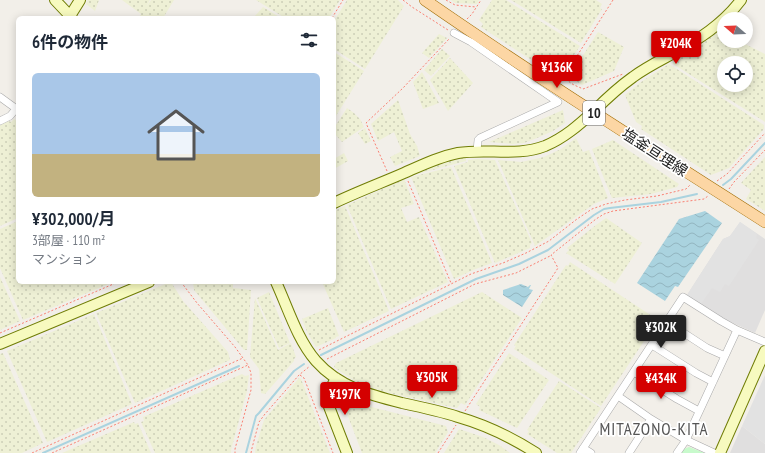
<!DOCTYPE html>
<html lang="ja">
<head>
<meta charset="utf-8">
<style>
	:root { --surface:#fff; --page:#f2f2f3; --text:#1f2937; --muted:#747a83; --accent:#d40000 }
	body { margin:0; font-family:"PT Sans Narrow","Noto Sans JP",sans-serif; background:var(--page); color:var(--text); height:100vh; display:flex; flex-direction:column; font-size:15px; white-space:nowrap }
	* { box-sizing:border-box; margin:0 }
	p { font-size:13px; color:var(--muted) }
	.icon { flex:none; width:22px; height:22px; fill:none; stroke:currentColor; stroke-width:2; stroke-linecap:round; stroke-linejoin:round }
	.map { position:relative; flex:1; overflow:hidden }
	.drawer { position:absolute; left:16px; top:16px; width:320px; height:268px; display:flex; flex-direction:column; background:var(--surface); border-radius:6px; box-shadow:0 2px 10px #0003 }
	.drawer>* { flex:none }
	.needle { width:26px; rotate:289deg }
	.tools { position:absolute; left:717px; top:12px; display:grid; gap:8px }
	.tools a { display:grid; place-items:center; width:36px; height:36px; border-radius:50%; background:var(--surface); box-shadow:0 2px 10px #0003; font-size:20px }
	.price { position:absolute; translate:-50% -34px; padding:0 9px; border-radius:4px; background:var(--accent); color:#fff; font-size:13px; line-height:26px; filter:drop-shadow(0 1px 2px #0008) }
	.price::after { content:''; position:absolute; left:50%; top:24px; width:12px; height:9px; margin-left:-6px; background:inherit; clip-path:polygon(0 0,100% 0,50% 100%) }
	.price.selected { background:#222; color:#fff }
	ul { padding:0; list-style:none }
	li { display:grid; align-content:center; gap:8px; height:212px; padding:0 16px }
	li span { display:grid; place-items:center; height:124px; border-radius:6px; color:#555 }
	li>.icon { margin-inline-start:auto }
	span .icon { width:72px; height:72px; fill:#fffc; stroke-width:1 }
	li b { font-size:17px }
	h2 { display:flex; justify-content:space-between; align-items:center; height:48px; padding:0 16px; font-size:17px }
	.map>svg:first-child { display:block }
</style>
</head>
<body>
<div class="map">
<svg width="765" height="453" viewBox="0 0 765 453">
	<defs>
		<pattern id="farmland-dots" width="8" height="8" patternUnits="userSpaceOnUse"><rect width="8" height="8" fill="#eef0d5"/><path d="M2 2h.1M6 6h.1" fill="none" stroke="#ccceb7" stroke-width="1.8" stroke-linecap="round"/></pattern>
		<pattern id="park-tufts" width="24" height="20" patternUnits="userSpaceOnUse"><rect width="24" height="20" fill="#c8facc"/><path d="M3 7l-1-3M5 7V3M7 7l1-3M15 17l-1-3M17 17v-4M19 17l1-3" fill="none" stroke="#acd6af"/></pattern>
		<pattern id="water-waves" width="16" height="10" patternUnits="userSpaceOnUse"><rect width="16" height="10" fill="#aad3df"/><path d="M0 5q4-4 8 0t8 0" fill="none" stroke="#92b5bf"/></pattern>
	</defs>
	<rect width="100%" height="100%" fill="#f2efe9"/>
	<path fill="#e0dfdf" d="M740 222 765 239V310L755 333 724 319 687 295 723 239 730 236Z
		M742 426 765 444V453H730Z"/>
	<path fill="url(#farmland-dots)" fill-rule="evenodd" d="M88 0H99L95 11 86 4Z
		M122 0H150L146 7 151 0H174L163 18H139L141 14Z
		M256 0H340L329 18H285Z
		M347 0H398L404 6 365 69 334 49V21Z
		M451 0H479L477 4 455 3Z
		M492 0H506L580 46 562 73 559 72 556 76 481 27 483 24 479 20Z
		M511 0H596L602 4 600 8 602 9 581 43Z
		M263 7 281 18H253Z
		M724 26V41H739L765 54V122L673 64V61L702 44ZM724 63H746V85H724Z
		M598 32 624 47 614 71 582 85 573 79 574 76 571 74Z
		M439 34 447 38 429 58 422 53Z
		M442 49 450 56 431 76 424 70Z
		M334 52 364 71 334 119Z
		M450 58 473 83 448 111 430 80Z
		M669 64 764 125V129L729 168 711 175 641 129 642 126 636 122 625 95 641 82Z
		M422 72 439 103 423 109 413 82Z
		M398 100 410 134 417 146 420 156 395 166 390 157 402 151 394 132 378 141 371 124Z
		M347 108 354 113 360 119 364 127 342 142 334 133V128Z
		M563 110 565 123 553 131 537 138 524 143 512 144 489 142Z
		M14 119 18 122V218L0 226V125L9 121 11 122Z
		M365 128 371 141 365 144 358 133Z
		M576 138 583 152 589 150 608 198 594 204 535 246 498 160 521 162 544 157 561 149Z
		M613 140 679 184 677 187 651 194 612 198 592 149Z
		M344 153 348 161 334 169V159Z
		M466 156V161L410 176 409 174 442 161Z
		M765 157V211L746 199 751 190 741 183Z
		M478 159 495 160 532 243 530 245V248L495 263 454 166 468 162V160Z
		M451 167 492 263 473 270 454 279 411 177Z
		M404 179 414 204 401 208 407 222 419 217 448 282 391 309 347 205Z
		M345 206 389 311 344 332 322 282H334V211Z
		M606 218 642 243 615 284 566 253 569 250 567 248 596 225Z
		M18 221V282H113L23 320 0 268V229Z
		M570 262 658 320 601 406 514 349 516 346 514 345 566 265 568 266Z
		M0 277 20 321 0 330Z
		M170 282H171L183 301 228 352 230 360 135 403 96 313Z
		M193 282H233V288L251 290 247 350H244L194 290Z
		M269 292 290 343 279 348 257 298Z
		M482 292 522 318 465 405 461 403 457 408 375 390 356 382 334 367 336 363Z
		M255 298 278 350 291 343 296 357 294 359V361L265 394 261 393 259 369 250 357Z
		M328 308 339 336 336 337V338L316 347 308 334 302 319Z
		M94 314 132 404 47 442 7 351Z
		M3 353 43 443 22 453H0V354Z
		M509 353 549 380 517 428 479 410 480 407 476 404Z
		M242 374 245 376 249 375 247 391 231 450V453H155L141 422 144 421 143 417Z
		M299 378 301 379 330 453H255L256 446 264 420Z
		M559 381 601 408 571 453H557L527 434 529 431 527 430Z
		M343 396 360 404 446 426 448 432 435 453H362L341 398Z
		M134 422 135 424 138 423 151 453H62Z
		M459 429 483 437 499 445 510 453H444Z"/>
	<path fill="url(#park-tufts)" d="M689 447 705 453H681L684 449Z"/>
	<path fill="#e2e2e2" d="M740 222 757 234 756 238 759 240 729 286 725 284 720 292 712 288 701 304 687 295 723 239 730 236Z
		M765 375V444L742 426Z"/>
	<path fill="url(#water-waves)" d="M705 211 722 223 678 287 675 286 665 301 637 283 679 219Z
		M521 284 528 287 530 285H531L529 289 533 290 522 307 503 295V290Z"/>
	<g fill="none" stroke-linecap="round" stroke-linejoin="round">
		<path stroke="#aad3df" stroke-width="2" d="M723 185 731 179 765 143
			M321 355 476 279 519 264 548 250 594 215 604 209 610 208 661 202 697 194
			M43 453 239 366
			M246 453 256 416 259 413 294 371 304 364"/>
		<defs>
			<path id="street" d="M454 33 471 42 558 102 480 138 478 140 477 151
				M0 97 18 110
				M0 121 10 116 16 109
				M667 322 707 348 725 356
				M652 345 696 373 713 382
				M634 372 677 399 699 411
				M618 396 651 419 629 453
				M651 419 686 440 714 453
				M583 448 591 453
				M580 453 683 297 721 321 737 330 765 342
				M677 453 686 440 737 330"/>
			<path id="secondary" d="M55 0 72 18
				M70 16 80 0
				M334 203C357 192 381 183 404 173 422 165 438 157 458 153 487 148 517 157 545 146 564 138 579 125 594 111 606 99 619 87 633 77 645 68 659 61 672 54 698 40 723 24 741 0
				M276 282C288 308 297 339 316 361 339 387 370 395 402 403 421 407 440 411 458 417 486 425 511 437 536 453
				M0 344 149 282
				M336 378 328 394V404L347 453
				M720 453 765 351"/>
			<path id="primary" d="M425 0C536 77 651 149 765 222"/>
		</defs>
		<use href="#street" stroke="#a9a9a9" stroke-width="8"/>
		<use href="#secondary" stroke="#707d05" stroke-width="12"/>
		<use href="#primary" stroke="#a06b00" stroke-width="12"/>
		<path stroke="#fa8072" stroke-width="1" stroke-dasharray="2 2" stroke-linecap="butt" d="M403 0 412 7 448 30
			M446 0 455 5 476 7
			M613 0 566 73C565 83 575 85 583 89L623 74
			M332 18 343 0
			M467 19 472 14 481 0
			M387 171 366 123 403 88 449 39
			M408 181 451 283
			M717 181 727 174 765 133
			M729 189 734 182 765 150
			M181 282 197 303 235 347 248 365 251 373V390L235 449V453
			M0 333 118 282
			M319 350 471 274 503 263 526 253 549 241 577 219 592 209 606 204 625 200 657 196 686 189 690 185
			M327 359 475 284 516 273 550 256
			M300 375 304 378 333 453
			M465 411 558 268 551 255 596 219 604 214 613 211 704 199 708 196
			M32 453 243 358
			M52 453 248 365
			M251 453 252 448 259 422 265 414 299 375 310 366
			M438 453 456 425"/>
		<use href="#street" stroke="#fff" stroke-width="7"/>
		<use href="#secondary" stroke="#f7fabf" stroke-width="10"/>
		<use href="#primary" stroke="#fcd6a4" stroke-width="11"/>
	</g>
	<g text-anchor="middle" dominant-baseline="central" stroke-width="3.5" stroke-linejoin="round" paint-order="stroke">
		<rect fill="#fff" stroke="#646464" stroke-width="1" x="583" y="101" width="22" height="24" rx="3"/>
		<g font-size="14" font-weight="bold" fill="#222">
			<text x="594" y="113">10</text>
		</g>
		<g font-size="15" fill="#222" stroke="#fff">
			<text transform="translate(655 152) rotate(33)">塩釜亘理線</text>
		</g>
		<g font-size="17" letter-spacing="1" fill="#555" stroke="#fff">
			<text x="654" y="429">MITAZONO-KITA</text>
		</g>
	</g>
</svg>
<div class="tools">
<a><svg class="needle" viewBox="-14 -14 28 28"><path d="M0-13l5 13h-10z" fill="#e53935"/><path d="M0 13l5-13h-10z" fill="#747a83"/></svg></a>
<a><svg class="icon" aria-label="locate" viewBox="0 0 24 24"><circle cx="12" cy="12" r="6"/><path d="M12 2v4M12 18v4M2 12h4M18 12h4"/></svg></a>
</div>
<b class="price" style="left:676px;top:65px">¥204K</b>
<b class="price" style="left:557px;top:89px">¥136K</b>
<b class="price selected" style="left:661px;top:349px">¥302K</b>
<b class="price" style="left:432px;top:399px">¥305K</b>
<b class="price" style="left:661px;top:400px">¥434K</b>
<b class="price" style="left:345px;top:416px">¥197K</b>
<section class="drawer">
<h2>6件の物件<svg class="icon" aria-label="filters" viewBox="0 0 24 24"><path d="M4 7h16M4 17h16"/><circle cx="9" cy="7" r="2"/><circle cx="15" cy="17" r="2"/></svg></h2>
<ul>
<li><span style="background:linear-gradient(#a9c7e8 65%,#c2b280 0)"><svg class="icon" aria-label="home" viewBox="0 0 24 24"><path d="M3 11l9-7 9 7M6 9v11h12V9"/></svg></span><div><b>¥302,000/月</b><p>3部屋 · 110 m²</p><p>マンション</p></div></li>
</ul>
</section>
</div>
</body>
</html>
